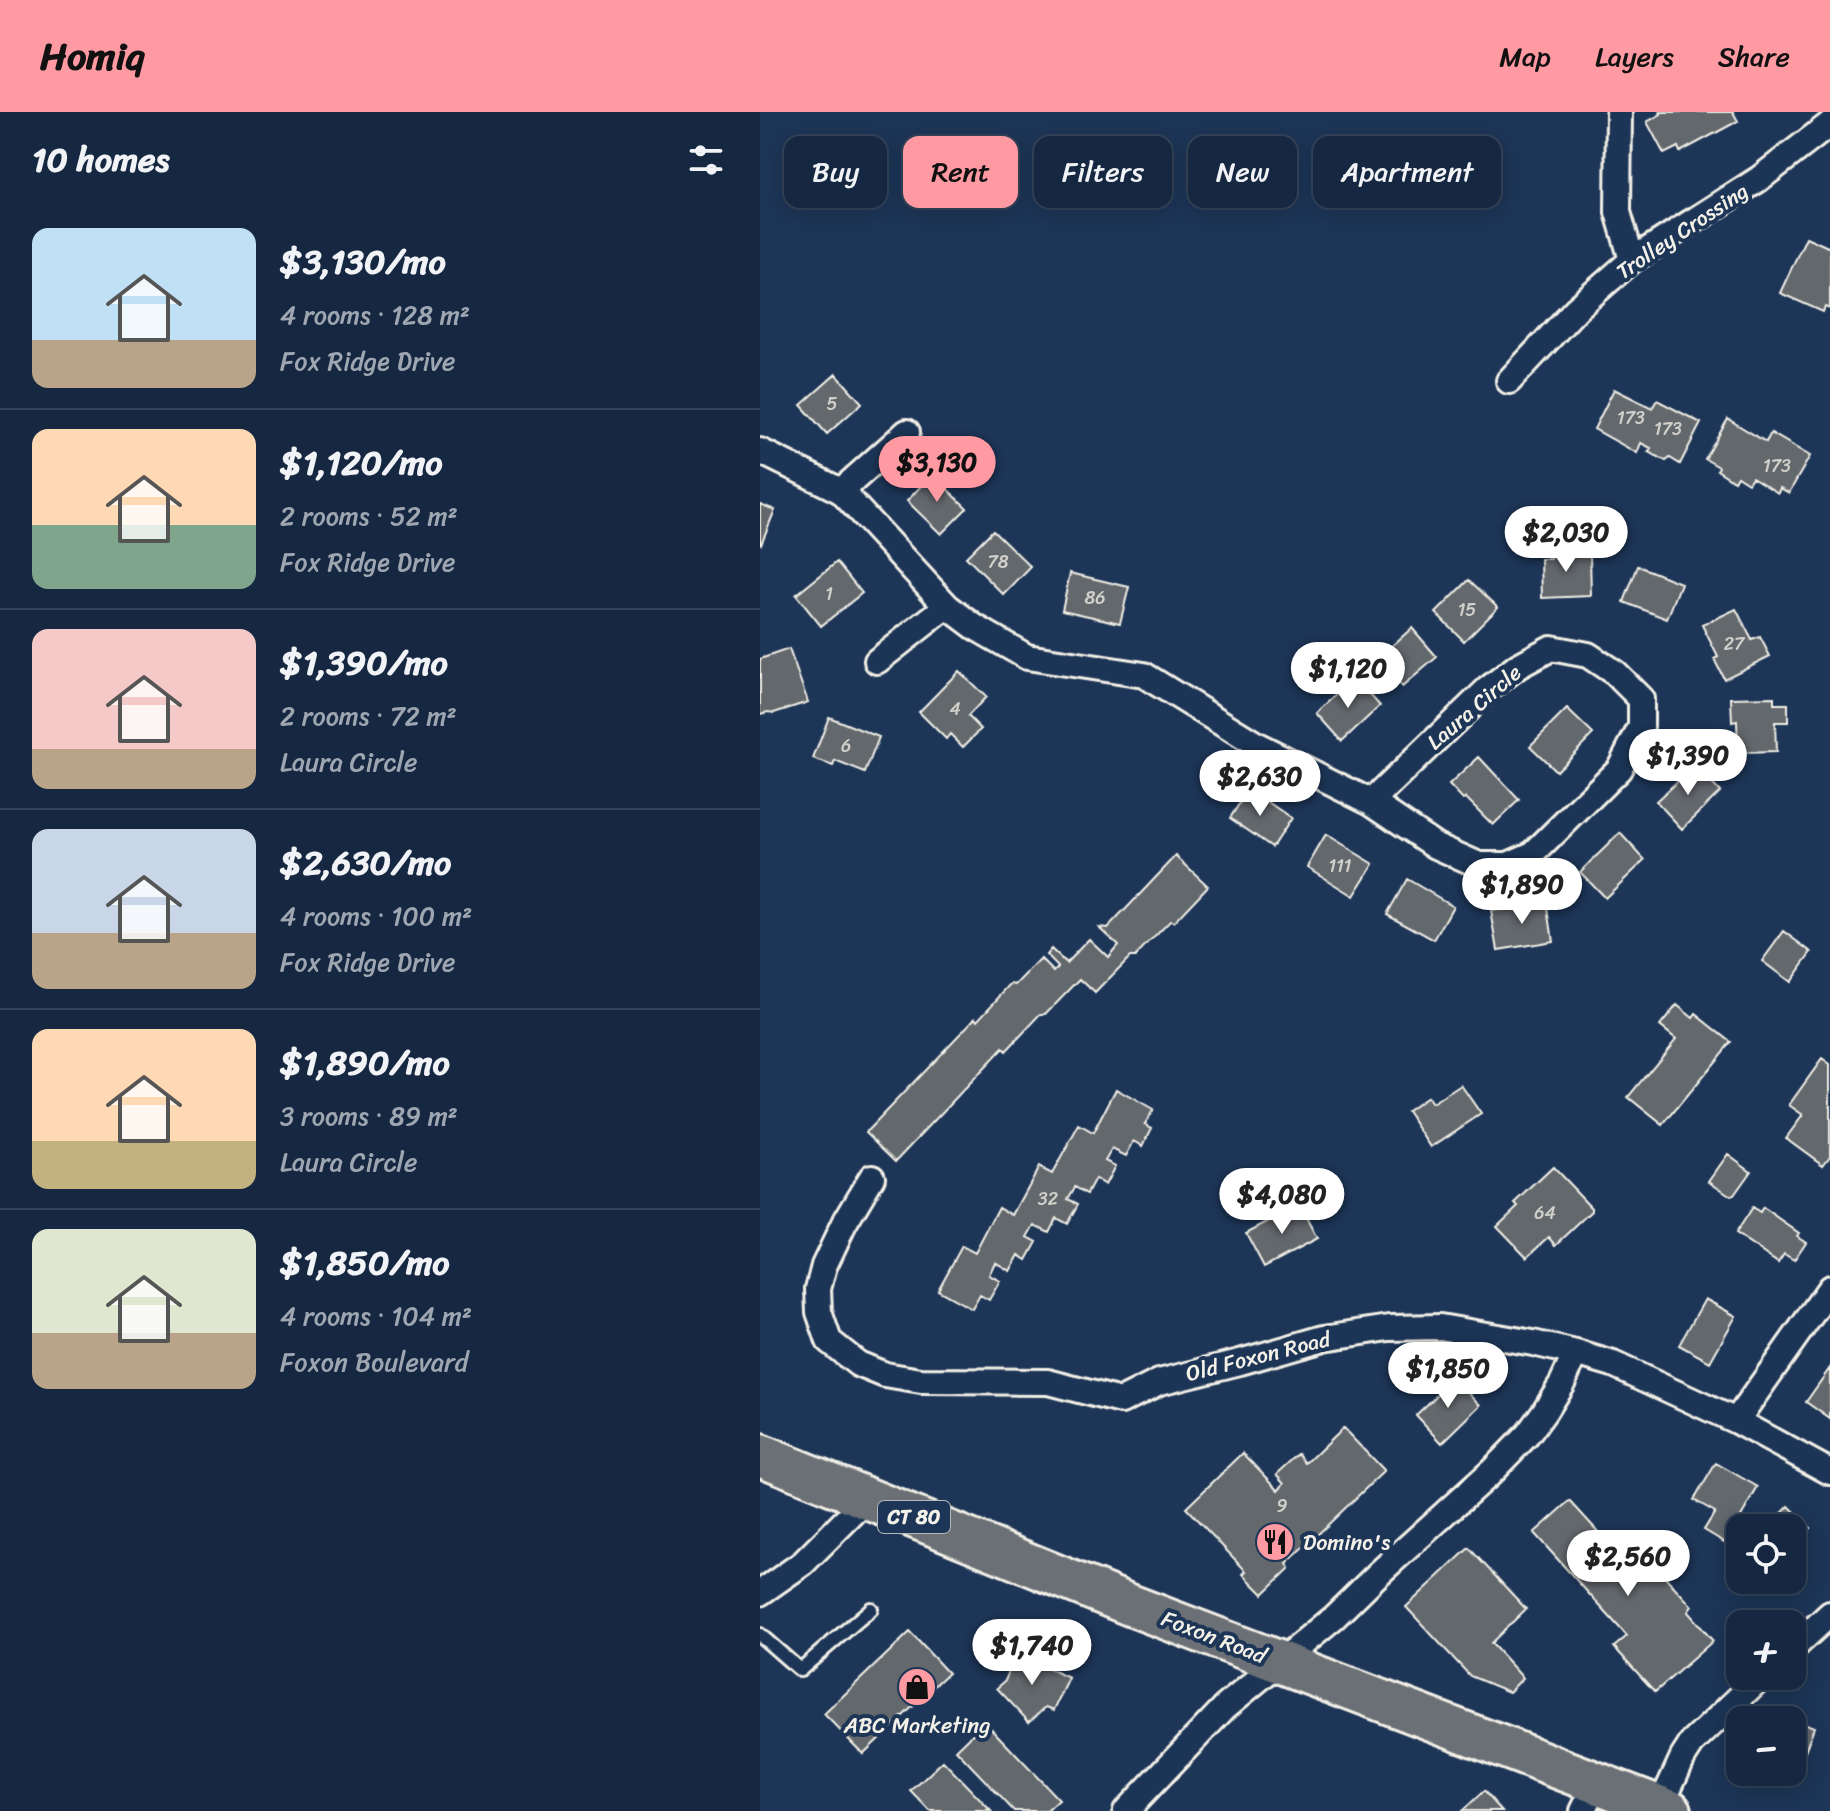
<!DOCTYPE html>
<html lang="en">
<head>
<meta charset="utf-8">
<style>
	:root { --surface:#162841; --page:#23344c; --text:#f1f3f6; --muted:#9ea6b1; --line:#35445a; --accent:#ff9aa2 }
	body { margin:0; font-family:Sriracha,sans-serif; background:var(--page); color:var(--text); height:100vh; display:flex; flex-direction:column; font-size:30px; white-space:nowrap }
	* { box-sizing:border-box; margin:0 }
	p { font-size:26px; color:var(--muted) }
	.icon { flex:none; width:44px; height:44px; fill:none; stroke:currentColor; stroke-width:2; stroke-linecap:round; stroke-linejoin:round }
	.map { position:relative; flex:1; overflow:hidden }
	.details { display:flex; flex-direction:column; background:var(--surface); width:760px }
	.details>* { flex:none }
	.banner { position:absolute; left:24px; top:24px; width:760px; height:72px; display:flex; gap:16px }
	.tools { position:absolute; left:966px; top:1402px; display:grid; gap:16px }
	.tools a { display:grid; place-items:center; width:80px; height:80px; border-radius:16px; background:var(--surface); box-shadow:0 4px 20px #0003,0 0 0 2px var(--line); font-size:40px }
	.price { position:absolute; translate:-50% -68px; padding:0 18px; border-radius:28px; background:#fff; color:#222; font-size:26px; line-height:52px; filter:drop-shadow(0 2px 4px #0008) }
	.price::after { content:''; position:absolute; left:50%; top:48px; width:24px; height:18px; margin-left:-12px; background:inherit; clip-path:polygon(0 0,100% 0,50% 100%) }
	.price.active { background:var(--accent); color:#111 }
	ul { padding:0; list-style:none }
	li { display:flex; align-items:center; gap:24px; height:200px; padding:0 32px }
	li+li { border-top:2px solid var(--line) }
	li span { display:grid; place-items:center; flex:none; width:224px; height:160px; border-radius:16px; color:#555 }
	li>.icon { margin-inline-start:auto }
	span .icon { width:96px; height:96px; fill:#fffc; stroke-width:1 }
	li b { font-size:34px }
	h2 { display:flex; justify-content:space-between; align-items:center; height:96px; padding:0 32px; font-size:34px }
	.chip { padding:0 28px; border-radius:16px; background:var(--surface); box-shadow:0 4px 20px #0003,0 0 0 2px var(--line); font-size:28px; line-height:72px }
	.chip.active { background:var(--accent); color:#111 }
	header { display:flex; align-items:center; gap:48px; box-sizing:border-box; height:112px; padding:0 40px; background:var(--accent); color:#111 }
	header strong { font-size:38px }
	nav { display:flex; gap:44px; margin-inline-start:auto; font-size:28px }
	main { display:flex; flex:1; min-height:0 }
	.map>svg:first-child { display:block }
</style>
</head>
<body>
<header>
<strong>Homiq</strong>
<nav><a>Map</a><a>Layers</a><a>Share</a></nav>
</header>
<main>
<section class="details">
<h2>10 homes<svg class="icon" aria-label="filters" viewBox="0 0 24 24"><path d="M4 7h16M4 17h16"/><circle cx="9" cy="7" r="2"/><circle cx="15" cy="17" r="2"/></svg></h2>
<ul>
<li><span style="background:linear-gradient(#bfe0f5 70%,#b9a48a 0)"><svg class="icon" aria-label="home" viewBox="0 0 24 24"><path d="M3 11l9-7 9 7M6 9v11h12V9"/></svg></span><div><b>$3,130/mo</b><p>4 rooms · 128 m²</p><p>Fox Ridge Drive</p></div></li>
<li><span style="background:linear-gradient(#ffd9b3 60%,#7fa58c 0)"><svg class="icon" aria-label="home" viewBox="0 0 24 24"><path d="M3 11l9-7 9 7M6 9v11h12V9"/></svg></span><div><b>$1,120/mo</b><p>2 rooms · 52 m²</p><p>Fox Ridge Drive</p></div></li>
<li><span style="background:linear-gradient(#f6c9c9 75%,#b9a48a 0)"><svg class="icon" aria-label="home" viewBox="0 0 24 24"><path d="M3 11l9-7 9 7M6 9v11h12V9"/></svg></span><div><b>$1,390/mo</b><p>2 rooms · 72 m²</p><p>Laura Circle</p></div></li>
<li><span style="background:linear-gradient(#c9d6e8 65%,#b9a48a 0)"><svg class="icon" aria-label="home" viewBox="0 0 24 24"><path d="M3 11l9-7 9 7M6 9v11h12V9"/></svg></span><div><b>$2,630/mo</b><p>4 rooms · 100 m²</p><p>Fox Ridge Drive</p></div></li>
<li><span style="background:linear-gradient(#ffd9b3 70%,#c2b280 0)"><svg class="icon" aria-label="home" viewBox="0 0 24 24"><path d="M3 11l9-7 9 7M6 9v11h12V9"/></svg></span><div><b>$1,890/mo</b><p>3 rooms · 89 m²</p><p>Laura Circle</p></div></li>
<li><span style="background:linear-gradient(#dfe7d0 65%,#b9a48a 0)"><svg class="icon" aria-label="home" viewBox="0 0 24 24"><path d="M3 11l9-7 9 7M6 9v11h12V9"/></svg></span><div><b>$1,850/mo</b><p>4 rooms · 104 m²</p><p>Foxon Boulevard</p></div></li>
</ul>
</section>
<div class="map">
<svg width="1070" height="1699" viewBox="0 0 1070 1699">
	<rect width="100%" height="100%" fill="#1d3557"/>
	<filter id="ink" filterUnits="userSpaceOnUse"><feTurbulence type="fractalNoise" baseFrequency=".0125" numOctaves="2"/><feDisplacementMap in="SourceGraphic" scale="16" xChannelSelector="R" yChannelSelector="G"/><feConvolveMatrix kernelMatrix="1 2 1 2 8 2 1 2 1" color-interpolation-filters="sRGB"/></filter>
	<g filter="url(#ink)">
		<path fill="#63686d" stroke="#f4f1e8" stroke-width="2" d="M900 0H973L978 9 920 40 918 35 904 42 887 10 901 2Z
			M1046 125 1070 136V197L1065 195 1063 200 1020 181Z
			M76 262 102 291 67 322 41 293Z
			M854 277 892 296 897 288 941 311 920 352 910 346 906 349 888 340 891 336 881 331 877 341 834 317Z
			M968 307 1006 330 1011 321 1050 344 1029 381 1020 376 1018 381 992 365 988 371 977 364 974 369 957 358 959 355 945 347Z
			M172 362 207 396 181 422 147 389Z
			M0 392 15 398 1 432 0 431Z
			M233 418 271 455 244 483 206 445Z
			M808 433V444L830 443 831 484 782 486 781 447H791L790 434Z
			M77 450 102 481 61 514 36 483Z
			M878 454 921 471 907 507 864 490Z
			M310 461 369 475 360 511 302 498Z
			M709 468 738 495 704 529 676 501Z
			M976 497 992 528 1000 525 1010 544 964 567 954 547 958 545 942 513Z
			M652 516 677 545 642 575 617 547Z
			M29 537 48 590 14 601 8 600 0 602V547Z
			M199 559 226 585 208 604 221 617 203 635 190 622 186 627 159 600Z
			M595 566 620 594 582 629 557 601Z
			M1014 585V592H1028V610H1015L1016 640 978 641 977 609 972 610 971 586Z
			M807 597 833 622 796 659 770 634Z
			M69 605 119 625 105 661 75 649 73 654 53 647Z
			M719 645 759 688 733 713 706 686 703 688 689 673Z
			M935 653 960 680 922 717 896 689Z
			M489 677 531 706 512 735 470 706Z
			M860 721 885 748 845 786 820 760Z
			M566 723 614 752 594 784 547 755Z
			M416 744 448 774 414 810 410 809 375 845H370L335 881 320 867 286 902H281L246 939 243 936 136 1049 106 1020 216 905 218 908 251 872 256 873 281 847 294 860 298 855 286 843 291 837 306 851 329 827 348 845 358 833 339 815 348 816Z
			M647 767 693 794 674 828 627 802Z
			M787 790 793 829 738 838 731 799Z
			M1024 819 1052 840 1030 870 1002 849Z
			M917 893 933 906 936 902 971 930 903 1013 868 985 916 927 900 914Z
			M1062 947 1070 953V1044L1063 1053 1026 1026 1043 1003 1029 993Z
			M701 973 721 1002 671 1035 647 999 667 985 672 992Z
			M356 977 393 998 385 1012 392 1016 383 1034 374 1029 366 1044 352 1037 345 1049 355 1054 345 1073 335 1067 327 1082 315 1075 308 1087 318 1092 307 1112 296 1106 289 1120 275 1113 268 1125 277 1130 267 1148 259 1143 250 1159 235 1150 229 1163 240 1169 229 1188 220 1183 212 1197 178 1178 202 1134 215 1141 239 1095 253 1103 279 1055 292 1062 319 1013 333 1021Z
			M968 1042 991 1059 974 1083 971 1084 949 1069Z
			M793 1055 832 1096V1099L796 1133 789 1125 767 1145 737 1114 758 1094 755 1091Z
			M539 1093 557 1127 504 1155 486 1121Z
			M992 1096 1000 1101 1003 1096 1039 1121 1037 1124 1046 1130 1034 1148 1024 1142 1018 1151 975 1122Z
			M945 1187 976 1204 950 1250 919 1233Z
			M1070 1256V1307L1046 1290Z
			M695 1266 721 1293 682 1331 656 1303Z
			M583 1316 624 1359 527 1452 530 1456 503 1482 483 1462 486 1459 426 1396 483 1341 519 1378 525 1371 517 1362 539 1342 547 1351Z
			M956 1351 998 1375 979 1408 984 1411 971 1434 944 1418 955 1400 934 1388Z
			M810 1389 872 1457 887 1445 932 1494 928 1500 953 1529 895 1580 854 1535 867 1524 774 1421Z
			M1029 1394 1051 1416 1032 1436V1416H1008Z
			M709 1436 766 1497 731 1531 763 1566 749 1580 710 1564 646 1495Z
			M150 1520 188 1561 103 1642 64 1602Z
			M256 1542 309 1566 294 1598 286 1595 269 1610 237 1576 245 1569Z
			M1033 1607 1054 1615 1035 1666 1018 1660H1032Z
			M225 1610 299 1688 287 1699H254L196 1638Z
			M183 1649 231 1699H170L151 1679Z
			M724 1679 742 1699H702Z"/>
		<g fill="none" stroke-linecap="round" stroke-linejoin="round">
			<defs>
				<path id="lane" d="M0 1523 40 1558 111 1497"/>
				<path id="street" d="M859 0 858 100 872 148
					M749 269 816 197 872 148 999 67 1070 12
					M0 339 81 379 187 494 215 515 267 545 384 563 497 633 611 690 676 734 719 753H748L773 742 859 657 881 615V587L855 561 828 543 791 536 758 554 728 577 611 690
					M81 379 147 320
					M117 549 187 494
					M112 1065 84 1112 64 1154 58 1177 59 1200 69 1229 98 1252 125 1263 161 1269 288 1270 361 1289 399 1270 480 1250 564 1226 629 1216 680 1215 773 1231 816 1241 853 1252 976 1309 1070 1360
					M976 1309 1070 1176
					M0 1481 43 1451 107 1387
					M1032 1537 1070 1502
					M900 1695 923 1645 932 1631 1002 1564
					M366 1699 465 1595 574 1505 618 1462 731 1360 768 1322 784 1300 802 1271 816 1241
					M823 1699 837 1671"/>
				<path id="primary" d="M0 1343 370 1493 911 1699"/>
			</defs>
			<use href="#lane" stroke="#f4f1e8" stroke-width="18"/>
			<use href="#street" stroke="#f4f1e8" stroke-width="30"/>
			<use href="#primary" stroke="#f4f1e8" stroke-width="46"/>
			<use href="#lane" stroke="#1d3557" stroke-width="12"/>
			<use href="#street" stroke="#1d3557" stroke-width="24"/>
			<use href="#primary" stroke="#6b6f75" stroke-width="40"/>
		</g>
	</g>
	<defs>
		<symbol id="restaurant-disc" viewBox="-11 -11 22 22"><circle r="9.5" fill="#ff9aa2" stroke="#1d3557"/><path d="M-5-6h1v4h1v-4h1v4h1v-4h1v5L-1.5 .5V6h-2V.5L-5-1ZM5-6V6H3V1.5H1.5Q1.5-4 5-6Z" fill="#111"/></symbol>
		<symbol id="shop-disc" viewBox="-11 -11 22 22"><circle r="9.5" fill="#ff9aa2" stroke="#1d3557"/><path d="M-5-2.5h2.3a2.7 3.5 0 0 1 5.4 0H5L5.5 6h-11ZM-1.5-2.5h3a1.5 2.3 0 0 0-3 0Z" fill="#111"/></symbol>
	</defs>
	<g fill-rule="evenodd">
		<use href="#restaurant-disc" x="493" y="1408" width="44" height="44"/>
		<use href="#shop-disc" x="135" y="1553" width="44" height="44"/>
	</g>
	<g text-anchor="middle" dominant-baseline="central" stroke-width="8" stroke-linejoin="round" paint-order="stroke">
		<g font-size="18" fill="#d0cfc9">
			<text x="72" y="292">5</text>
			<text x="871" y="306">173</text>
			<text x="908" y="317">173</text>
			<text x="1017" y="354">173</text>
			<text x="238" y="450">78</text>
			<text x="69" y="482">1</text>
			<text x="335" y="486">86</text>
			<text x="707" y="498">15</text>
			<text x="974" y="532">27</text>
			<text x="195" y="597">4</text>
			<text x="86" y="634">6</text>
			<text x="580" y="754">111</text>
			<text x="288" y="1087">32</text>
			<text x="785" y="1101">64</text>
			<text x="522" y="1394">9</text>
		</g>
		<rect fill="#1d3557" stroke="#b4b9bc" stroke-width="2" x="118" y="1389" width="72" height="32" rx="6"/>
		<g font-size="20" font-weight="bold" fill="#f4f1e8">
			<text x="154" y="1405">CT 80</text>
		</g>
		<g font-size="22" fill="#f4f1e8" stroke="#1d3557">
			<text transform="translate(922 119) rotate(-34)">Trolley Crossing</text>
			<text transform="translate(714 595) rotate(-41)">Laura Circle</text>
			<text transform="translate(498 1244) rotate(-14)">Old Foxon Road</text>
			<text transform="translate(454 1525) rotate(21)">Foxon Road</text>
		</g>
		<g font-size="22" fill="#f4f1e8" stroke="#1d3557" text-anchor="start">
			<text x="543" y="1430">Domino's</text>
			<text x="157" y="1613" text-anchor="middle">ABC Marketing</text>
		</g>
	</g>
</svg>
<div class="tools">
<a><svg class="icon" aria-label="locate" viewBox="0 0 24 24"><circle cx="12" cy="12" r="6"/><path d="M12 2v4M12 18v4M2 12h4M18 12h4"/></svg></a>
<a>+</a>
<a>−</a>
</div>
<b class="price active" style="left:177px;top:392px">$3,130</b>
<b class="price" style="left:806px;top:462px">$2,030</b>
<b class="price" style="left:588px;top:598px">$1,120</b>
<b class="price" style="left:928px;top:685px">$1,390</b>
<b class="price" style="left:500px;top:706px">$2,630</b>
<b class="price" style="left:762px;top:814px">$1,890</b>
<b class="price" style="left:522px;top:1124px">$4,080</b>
<b class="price" style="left:688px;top:1298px">$1,850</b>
<b class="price" style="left:868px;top:1486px">$2,560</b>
<b class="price" style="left:272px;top:1575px">$1,740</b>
<div class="banner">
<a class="chip">Buy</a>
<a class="chip active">Rent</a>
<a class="chip">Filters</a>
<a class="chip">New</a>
<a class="chip">Apartment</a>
</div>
</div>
</main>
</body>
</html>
